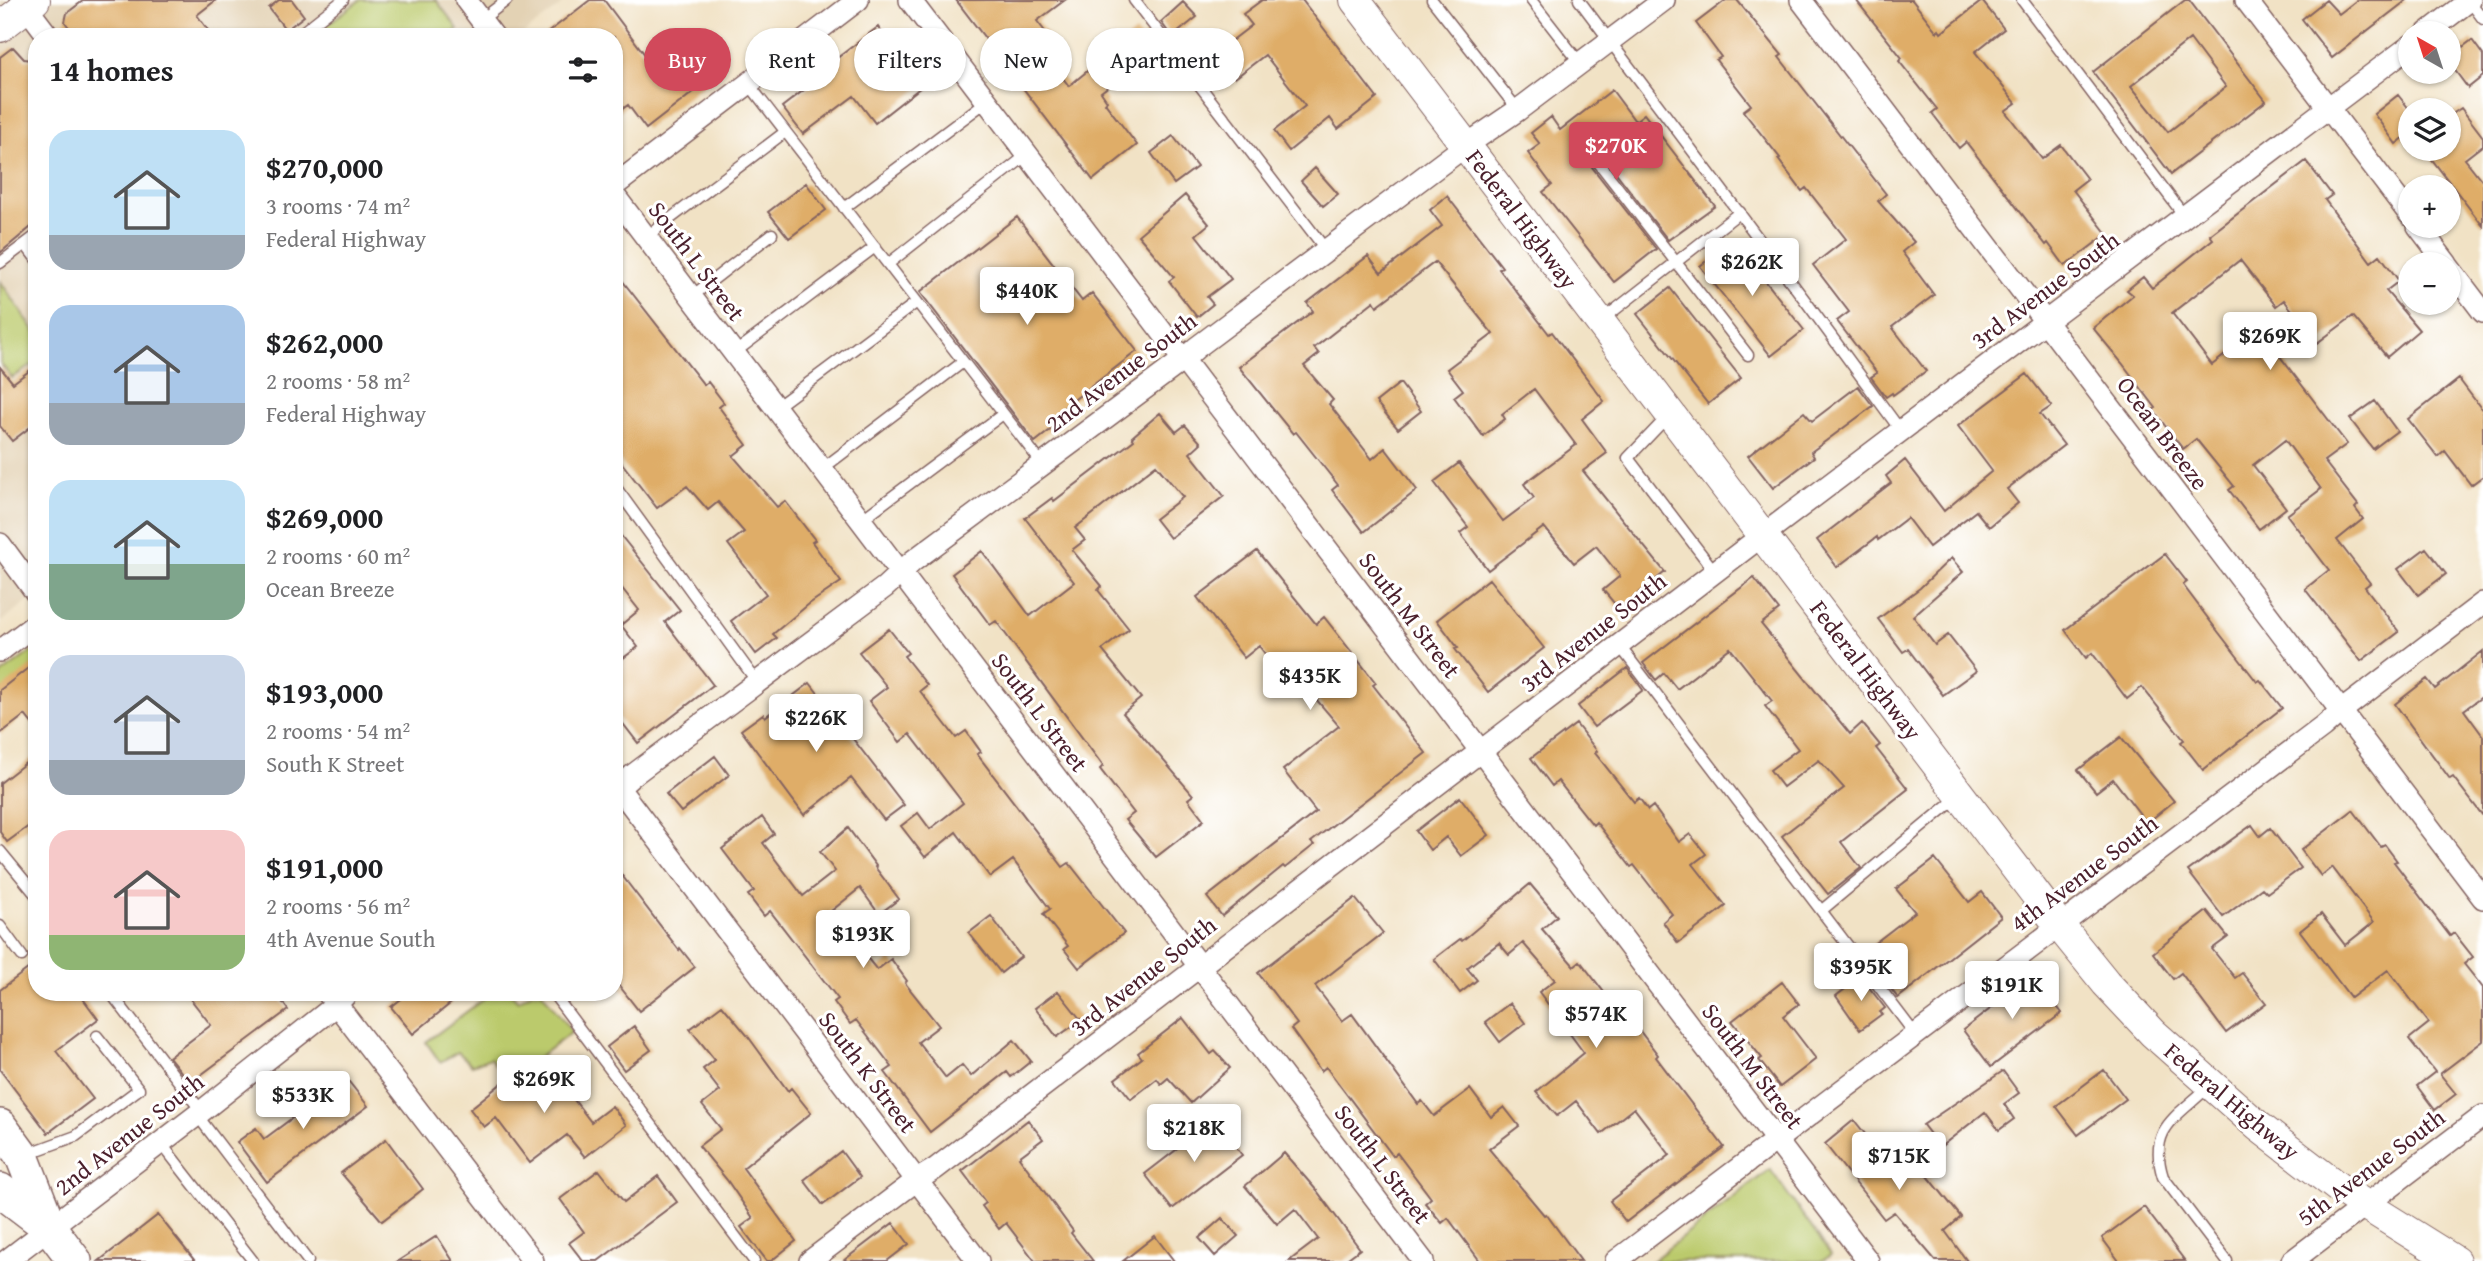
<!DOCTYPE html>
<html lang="en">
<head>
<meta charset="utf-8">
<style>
	:root { --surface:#fff; --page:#f6f6f6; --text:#202124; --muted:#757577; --accent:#d1495b }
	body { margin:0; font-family:"Gentium Book Plus",serif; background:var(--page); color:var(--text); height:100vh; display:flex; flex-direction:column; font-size:26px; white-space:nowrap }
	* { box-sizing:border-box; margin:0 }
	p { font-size:23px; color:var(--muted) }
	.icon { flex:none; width:38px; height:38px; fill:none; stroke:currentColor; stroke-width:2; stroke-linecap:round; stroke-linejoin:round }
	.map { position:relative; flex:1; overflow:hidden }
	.panel { position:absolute; left:28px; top:28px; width:595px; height:973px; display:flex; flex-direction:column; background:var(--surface); border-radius:28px; box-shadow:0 2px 5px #0004 }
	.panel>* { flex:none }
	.guide { position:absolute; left:644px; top:28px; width:665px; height:63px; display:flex; gap:14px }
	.needle { width:46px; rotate:321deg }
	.controls { position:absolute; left:2398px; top:21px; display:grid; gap:14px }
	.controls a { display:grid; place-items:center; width:63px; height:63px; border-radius:50%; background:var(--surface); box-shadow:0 2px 5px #0004; font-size:35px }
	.price { position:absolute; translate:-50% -60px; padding:0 16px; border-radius:7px; background:#fff; color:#222; font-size:23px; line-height:46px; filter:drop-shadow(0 2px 4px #0008) }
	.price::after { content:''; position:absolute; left:50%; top:42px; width:21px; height:16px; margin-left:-10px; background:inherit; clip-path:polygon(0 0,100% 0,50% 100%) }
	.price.selected { background:var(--accent); color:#fff }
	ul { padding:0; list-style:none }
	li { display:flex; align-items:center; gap:21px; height:175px; padding:0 21px }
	li span { display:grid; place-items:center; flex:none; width:196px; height:140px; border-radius:21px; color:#555 }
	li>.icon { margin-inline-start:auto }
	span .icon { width:84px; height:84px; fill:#fffc; stroke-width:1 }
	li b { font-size:30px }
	h2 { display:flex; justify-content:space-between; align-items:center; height:84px; padding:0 21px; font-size:30px }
	.pill { padding:0 24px; border-radius:32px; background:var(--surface); box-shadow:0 2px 5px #0004; font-size:24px; line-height:63px }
	.pill.selected { background:var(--accent); color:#fff }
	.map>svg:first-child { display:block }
</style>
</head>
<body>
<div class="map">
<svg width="2483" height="1261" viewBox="0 0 2483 1261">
	<rect width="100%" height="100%" fill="#fff"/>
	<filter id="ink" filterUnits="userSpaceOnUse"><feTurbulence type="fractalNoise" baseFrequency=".0143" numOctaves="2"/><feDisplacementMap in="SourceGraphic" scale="14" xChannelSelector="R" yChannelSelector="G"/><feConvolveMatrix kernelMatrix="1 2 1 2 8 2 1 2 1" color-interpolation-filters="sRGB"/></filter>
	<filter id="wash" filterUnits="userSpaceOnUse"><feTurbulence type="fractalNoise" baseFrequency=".00686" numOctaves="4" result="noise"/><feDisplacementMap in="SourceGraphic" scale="28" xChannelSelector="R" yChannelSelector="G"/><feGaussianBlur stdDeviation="1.57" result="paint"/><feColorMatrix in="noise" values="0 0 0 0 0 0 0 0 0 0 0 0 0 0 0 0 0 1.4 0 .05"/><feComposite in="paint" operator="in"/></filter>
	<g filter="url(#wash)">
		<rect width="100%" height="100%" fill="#f1e2c5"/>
		<path fill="#e3d2b4" d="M0 0H568L519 37H464L458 29 448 37H37V594L0 623Z"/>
		<path fill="#bbca6c" stroke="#82744c" stroke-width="2" d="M360 0H436L458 29 448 37H310Z
			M0 281 37 334V362L12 378 0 363Z
			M37 647V667L0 692V675Z
			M493 992H510L518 1001 532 992H542L572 1032 507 1081 490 1058 472 1065 458 1052 440 1062 426 1042Z
			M1770 1169 1831 1255 1822 1261H1652Z"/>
		<g id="blocks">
			<path fill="#dfad67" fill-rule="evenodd" d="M84 0H216L197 15 213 37H76L65 22 67 13Z
				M279 0H292L304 16 286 30 269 8Z
				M590 0H604L649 60 691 29 723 69 646 129 628 105 614 115V37H542Z
				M956 0H1065L1037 21 1057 47 1046 56 1069 86 1135 32 1141 39 1149 32 1160 47 1101 92 1107 101 1105 103 1137 145 1093 180Z
				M1262 0H1302L1377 98 1338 129 1330 118 1289 151 1274 131 1305 106 1265 55 1235 78 1229 70 1209 85 1196 68 1252 25 1243 14Z
				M1726 0H1737L1782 55 1779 57 1886 194 1878 201 1914 242 1902 252 1934 295 1892 327 1926 371 1893 395 1892 393 1886 397 1871 377 1877 373 1837 321 1849 312 1813 265 1846 239 1806 188 1802 191 1778 159 1780 158 1743 111 1751 105 1716 60 1721 57 1696 23Z
				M1856 0H1912L1937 32 1939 30 1941 33 1982 1 2004 29 1975 52 2016 103 2005 111 2042 159 2061 145 2087 179 2073 190 2107 234 2065 266 2048 243 2046 245 1966 142 1959 148 1932 113 1937 109 1899 61 1902 58Z
				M2185 0H2189L2266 101 2171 174 2093 72ZM2190 39 2226 87 2168 132 2131 86Z
				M2326 0 2339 14 2357 0H2407L2332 58 2302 19Z
				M1183 2 1197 17 1172 37 1161 22Z
				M878 27 921 87 875 123 854 96 803 134 782 107 835 66 832 62Z
				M2472 40 2483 55V76L2468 88 2448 61V58Z
				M13 47 24 59 37 61V222L0 253V57Z
				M1612 90 1635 121 1644 114 1715 206 1668 240 1604 157 1600 155H1594L1591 160 1592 167 1656 249 1614 282 1543 192 1552 185 1528 153 1540 144 1531 133 1551 117 1560 130Z
				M2398 95 2410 110V133L2396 144 2374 114Z
				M2461 108 2483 137V145L2465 159 2483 182V226L2424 149H2448V117Z
				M1173 136 1197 167 1174 184 1151 153Z
				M2306 161 2332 195 2325 200 2371 262 2380 255 2399 281 2386 291 2419 330 2387 357 2353 316 2317 343 2284 300 2276 306 2240 260 2172 313 2212 365 2259 329 2347 444 2324 461 2358 505 2355 508 2363 519 2337 540 2370 583 2365 587 2399 632 2361 661 2305 589 2329 570 2287 515 2321 489 2285 440 2253 465 2286 508 2259 529 2229 490 2234 486 2196 439 2183 449 2153 410 2156 408 2122 363 2093 328 2133 295 2127 290 2143 277 2152 288 2213 239 2210 235Z
				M1315 168 1338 194 1323 206 1301 181Z
				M806 183 826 210 789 238 768 212Z
				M1185 195 1209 224 1196 235 1231 279 1207 297 1213 304 1197 317 1169 281 1174 277 1138 235Z
				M1447 196 1502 267 1499 269 1549 334 1552 332 1604 401 1582 419 1607 453 1583 471 1665 572 1619 609 1603 590 1620 576 1596 546 1574 563 1544 527 1488 570 1460 533 1468 527 1434 482 1459 463 1503 521 1534 498 1524 484 1576 445 1534 389 1502 414 1505 419 1483 436 1454 397 1463 390 1447 369 1493 334 1435 262 1377 306 1374 301 1314 348 1319 354 1304 366 1333 400 1329 404 1372 459 1385 448 1417 490 1364 532 1332 490 1338 485 1296 432 1293 434 1239 367 1313 311 1307 303 1368 256 1381 273 1442 226 1430 210Z
				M1017 217 1082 301 1092 293 1137 351 1057 413 1063 420 1035 442 920 292Z
				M1733 240 1804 330 1771 356 1700 266Z
				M614 270 704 385 708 382 724 403 719 407 747 445 733 456 777 507 785 501 815 540 812 542 841 582 809 604 773 634 777 638 756 654 731 621 766 594 728 544 744 532 718 502 708 510 687 486 657 508 614 453Z
				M1670 288 1741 378 1708 404 1637 314Z
				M37 365V422L12 441 0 426V367L13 383Z
				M2027 374 2052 406 2040 414 2064 445 2007 489 2018 503 1989 527 1976 511 1929 547 1907 518 1878 540 1877 537 1837 567 1817 540 1891 483 1886 476 1905 460 1944 511 1992 471 1958 426Z
				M2459 379 2483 411V476L2471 485 2445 451 2438 457 2408 419Z
				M1400 383 1421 411 1398 429 1376 402Z
				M1858 386 1873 406 1811 452 1814 457 1773 488 1748 456 1804 412 1812 421Z
				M2375 401 2397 431 2373 449 2350 419Z
				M1160 413 1176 432 1185 425 1201 443 1190 453 1224 496 1170 538 1155 519 1183 497 1156 465 1075 528 1085 540 1072 550 1102 586 1098 590 1129 629 1102 650 1141 698 1123 713 1193 795 1188 799 1204 820 1156 857 1125 820 1134 813 1100 769 1103 766 996 621 990 625 952 574 982 551 1030 616 1074 582 1025 518 1052 498 1054 501 1134 440 1132 437Z
				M614 527 680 610 665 622 713 685 638 743 614 712V665L638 647 621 625 639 610 614 578Z
				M2426 548 2446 574 2418 595 2398 569Z
				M1257 551 1316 624 1324 617 1376 683 1373 685 1426 753 1311 842 1314 845 1285 868 1283 866 1222 916 1207 897 1316 812 1283 770 1339 726 1298 678 1289 685 1259 646 1244 658 1197 597Z
				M2165 554 2187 582 2183 585 2213 625 2257 682 2260 680 2282 708 2203 770 2181 742 2184 740 2142 687 2127 699 2092 653 2086 658 2065 630Z
				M1951 558 1963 572 1913 616 1935 645 1948 635 1976 671 1943 695 1908 649 1903 652 1878 619 1920 588Z
				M1754 578 1779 610 1761 624 1850 734 1862 723 1880 745 1876 748 1908 789 1841 842 1861 868 1828 894 1782 836 1844 788 1819 760 1783 787 1770 770 1798 749 1765 706 1772 701 1730 648 1677 689 1664 673 1656 680 1643 663Z
				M1489 579 1544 648 1488 692 1455 649 1458 648 1437 620Z
				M889 629 908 653 904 656 927 685 920 691 956 738 966 731 981 752 977 754 1063 867 1069 863 1124 933 1079 968 1064 949 1068 946 1043 914 1050 909 1013 860 990 877 956 832 925 857 901 826 918 813 930 829 963 803 910 734 900 742 869 701 887 687 859 652Z
				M2483 651V696L2464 710 2483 736V816L2453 777 2450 779 2395 704 2427 679 2435 689Z
				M37 661V730L25 715 0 734V690Z
				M1627 668 1643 690 1594 727 1578 706Z
				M810 683 904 805 884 820 851 778 804 815 741 730 763 714 765 717Z
				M1576 724 1597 751 1595 753 1634 802 1639 798 1648 810 1653 806 1679 842 1690 834 1706 854 1693 864 1726 906 1678 943 1663 922 1672 914 1634 865 1631 867 1596 822 1593 825 1558 781 1552 786 1531 758Z
				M2121 737 2174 801 2147 823 2113 779 2096 792 2078 770Z
				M37 754V820L7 842 0 832V783Z
				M715 756 729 775 681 812 666 794Z
				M1460 797 1489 835 1461 856 1446 837 1430 850 1416 831Z
				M2353 810 2381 847 2385 845 2397 861 2394 862 2450 936 2454 933 2473 957 2464 964 2483 988V1041L2440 1074 2456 1094 2435 1110 2417 1086 2435 1072 2409 1039 2429 1023 2388 970 2351 998 2300 931 2321 914 2345 945 2374 922 2332 867 2321 876 2301 850Z
				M762 817 774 834 763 843 803 896 835 871 820 852 848 828 876 866 875 867 899 899 879 914 860 888 830 912 877 970 891 959 907 981 905 983 939 1026 918 1042 946 1078 962 1065 971 1076 1014 1040 1031 1061 1011 1077 1007 1072 930 1132 885 1072 892 1067 856 1020 850 1024 834 1002 838 999 770 911 764 916 748 895 754 891 722 849Z
				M2252 825 2260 836 2270 828 2301 868 2267 893 2262 888 2223 917 2188 871Z
				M1935 859 1969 902 1982 892 2001 917 1898 998 1872 965 1880 959 1871 946 1915 912 1896 889Z
				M614 865 679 950 680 948 695 967 639 1011 614 979Z
				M1530 884 1557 916 1542 929 1574 966 1580 961 1607 996 1611 993 1658 1055 1656 1057 1724 1147 1626 1222 1610 1201 1670 1155 1634 1108 1601 1134 1576 1101 1557 1116 1536 1092 1584 1053 1539 992 1555 980 1523 943 1509 955 1499 943 1467 968 1477 980 1460 993 1434 959 1460 939 1462 941Z
				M1355 898 1383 933 1315 986 1342 1021 1352 1014 1418 1104 1422 1101 1434 1116 1470 1089 1491 1117 1504 1107 1519 1126 1489 1149 1544 1215 1546 1214 1581 1261H1480L1448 1218 1442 1223 1425 1203 1431 1198 1397 1153 1393 1156 1326 1067 1321 1071 1291 1029 1297 1024 1258 973Z
				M2207 911 2228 937 2212 949 2235 978 2242 973 2266 1003 2226 1033 2181 973 2173 979 2153 953Z
				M991 916 1021 957 1001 973 969 933Z
				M37 962V992H78L98 1019 56 1051 93 1099 48 1133 0 1070V990Z
				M2033 976 2062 1013 1991 1067 1963 1030Z
				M1861 977 1885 1008 1880 1012 1882 1014 1860 1030 1836 996Z
				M1782 982 1799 1004 1783 1016 1816 1059 1780 1087 1759 1060 1762 1058 1732 1021Z
				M1058 991 1081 1020 1057 1037 1035 1008Z
				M185 992H275L288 1010 190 1083 169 1057 211 1025Z
				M410 992H443L451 1003 413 1034 391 1007Z
				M1510 1003 1525 1023 1500 1042 1485 1022Z
				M722 1005 747 1035 788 1091 791 1088 811 1113 743 1168 796 1241 771 1261H767L741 1227 753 1218 727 1180 699 1146 721 1129 702 1105 720 1091 703 1069 715 1060 690 1029Z
				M1183 1018 1211 1054 1215 1051 1230 1068 1191 1103 1168 1078 1161 1084 1157 1079 1131 1099 1115 1079 1142 1058 1138 1053Z
				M634 1026 651 1050 624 1070 607 1047Z
				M545 1062 591 1122 612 1106 626 1125 585 1157 567 1135 530 1163 496 1118 484 1127 470 1109 513 1074 519 1081Z
				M2104 1070 2126 1099 2078 1135 2056 1106Z
				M2003 1071 2019 1093 2004 1104 2014 1119 1999 1130 1985 1112 1940 1147 1923 1125Z
				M346 1078 368 1106 267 1182 237 1142 256 1128 264 1139Z
				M1028 1120 1043 1139 1019 1157 1073 1231 1071 1233 1093 1261H1035L1006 1223 999 1229 982 1206 986 1203 962 1171Z
				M1215 1120 1242 1155 1172 1209 1145 1174Z
				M1854 1120 1893 1169 1911 1155 1961 1217 1945 1231 1967 1261H1936L1894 1212 1884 1219 1825 1144Z
				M386 1139 423 1189 382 1221 341 1173Z
				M841 1151 860 1177 823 1205 804 1180Z
				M1284 1153 1317 1191 1360 1249 1344 1261H1289L1318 1239 1295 1209 1277 1224 1245 1186Z
				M599 1170 624 1202 658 1176 677 1202 598 1261H583L569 1243 584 1232 560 1199Z
				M2144 1207 2185 1261H2119L2102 1238Z
				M158 1215 195 1261H99Z
				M1222 1218 1238 1236 1215 1256 1199 1238Z
				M893 1223 909 1244 887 1261H843Z
				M437 1236 453 1261H398Z
				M1155 1236 1174 1261H1123Z"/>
		</g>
	</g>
	<g filter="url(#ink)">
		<use href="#blocks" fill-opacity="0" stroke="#846361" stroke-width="2"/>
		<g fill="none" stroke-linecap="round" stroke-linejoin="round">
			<defs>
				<path id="service" d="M1134 0 1326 250
					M1432 0 1518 110
					M1531 0 1580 63
					M1579 0 1807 303 1901 431
					M2022 0 2185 217
					M2469 0 2483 19
					M481 20 507 0
					M296 37 343 0
					M748 83 1043 465
					M1598 162 1748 355
					M844 208 987 101
					M646 237 785 132
					M25 244 37 260
					M0 263 37 235
					M888 264 1028 154
					M691 297 772 234
					M1602 320 1740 212
					M734 353 875 247
					M775 408 917 302
					M1670 414 1628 458 1715 572
					M822 469 963 362
					M614 485 757 682
					M861 520 1003 414
					M1619 645 1915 1034
					M0 851 37 896
					M1822 910 1958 797
					M0 926 22 956
					M110 992 202 1112
					M552 992 754 1261
					M2209 1086C2178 1117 2147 1127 2163 1177L2227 1261
					M197 1115 308 1261
					M161 1143 253 1261
					M24 1155 76 1136 139 1089 97 1036"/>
				<path id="minor" d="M21 0 49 37
					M466 0 494 37
					M910 0 1868 1261
					M1801 0 2483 898
					M2246 0 2410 215
					M2427 33 2470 0
					M614 186 858 0
					M614 195 1423 1261
					M2418 226 2447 264
					M2448 266 2483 312
					M0 544 37 594
					M0 651 37 623
					M614 782 978 1261
					M614 792 633 775 885 587 913 561 1183 360 1196 348 1465 146 1518 110 1664 0
					M327 992 533 1261
					M6 1261 197 1115 336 1005 348 992
					M810 1261 917 1180 935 1169 1763 535 2410 46
					M1616 1261 2323 727 2341 711 2483 603
					M2292 1261 2483 1116"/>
				<path id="secondary" d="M1355 0 2059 925 2106 983 2153 1033 2258 1126 2340 1189 2455 1261
					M0 27 35 0"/>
				<path id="primary" d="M0 1126 22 1156 50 1228 75 1261
					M0 1190 50 1228"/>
			</defs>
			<use href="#service" stroke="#846361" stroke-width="13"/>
			<use href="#minor" stroke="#846361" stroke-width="24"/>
			<use href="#secondary" stroke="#846361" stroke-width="32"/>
			<use href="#primary" stroke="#846361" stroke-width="36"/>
			<use href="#service" stroke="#fff" stroke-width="10"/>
			<use href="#minor" stroke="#fff" stroke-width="21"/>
			<use href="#secondary" stroke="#fff" stroke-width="30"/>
			<use href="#primary" stroke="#fff" stroke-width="33"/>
		</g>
	</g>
	<g text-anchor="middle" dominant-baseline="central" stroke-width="6" stroke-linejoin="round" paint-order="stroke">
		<g font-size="24" fill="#4a1f2b" stroke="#fff">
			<text transform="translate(1522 219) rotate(53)">Federal Highway</text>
			<text transform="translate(697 261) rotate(53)">South L Street</text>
			<text transform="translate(2045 290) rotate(-37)">3rd Avenue South</text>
			<text transform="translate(1121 372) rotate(-37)">2nd Avenue South</text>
			<text transform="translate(2163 433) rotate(53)">Ocean Breeze</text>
			<text transform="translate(1410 615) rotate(53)">South M Street</text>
			<text transform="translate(1593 632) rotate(-38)">3rd Avenue South</text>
			<text transform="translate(1866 670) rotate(53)">Federal Highway</text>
			<text transform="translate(1040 712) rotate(53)">South L Street</text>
			<text transform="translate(2084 873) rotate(-37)">4th Avenue South</text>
			<text transform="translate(1143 976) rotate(-38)">3rd Avenue South</text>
			<text transform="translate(1753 1066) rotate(53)">South M Street</text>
			<text transform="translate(868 1072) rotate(53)">South K Street</text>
			<text transform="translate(2232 1101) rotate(40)">Federal Highway</text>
			<text transform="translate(129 1134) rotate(-38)">2nd Avenue South</text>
			<text transform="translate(1383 1164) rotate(53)">South L Street</text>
			<text transform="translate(2371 1167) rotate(-37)">5th Avenue South</text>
		</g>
	</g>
</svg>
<div class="controls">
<a><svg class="needle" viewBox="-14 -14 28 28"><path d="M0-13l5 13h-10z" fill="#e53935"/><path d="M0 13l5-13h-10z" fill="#757577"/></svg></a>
<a><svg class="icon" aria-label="layers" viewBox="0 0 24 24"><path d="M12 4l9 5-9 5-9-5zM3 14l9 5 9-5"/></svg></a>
<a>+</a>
<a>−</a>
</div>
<b class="price selected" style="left:1616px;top:182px">$270K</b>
<b class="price" style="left:1752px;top:298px">$262K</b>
<b class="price" style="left:1027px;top:327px">$440K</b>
<b class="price" style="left:2270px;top:372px">$269K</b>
<b class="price" style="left:1310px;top:712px">$435K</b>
<b class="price" style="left:816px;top:754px">$226K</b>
<b class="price" style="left:863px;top:970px">$193K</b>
<b class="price" style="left:1861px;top:1003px">$395K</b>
<b class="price" style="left:2012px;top:1021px">$191K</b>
<b class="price" style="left:1596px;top:1050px">$574K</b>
<b class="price" style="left:544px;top:1115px">$269K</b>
<b class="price" style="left:303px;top:1131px">$533K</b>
<b class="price" style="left:1194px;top:1164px">$218K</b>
<b class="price" style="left:1899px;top:1192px">$715K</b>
<div class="guide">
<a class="pill selected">Buy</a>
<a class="pill">Rent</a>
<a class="pill">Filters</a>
<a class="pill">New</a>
<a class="pill">Apartment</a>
</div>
<section class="panel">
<h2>14 homes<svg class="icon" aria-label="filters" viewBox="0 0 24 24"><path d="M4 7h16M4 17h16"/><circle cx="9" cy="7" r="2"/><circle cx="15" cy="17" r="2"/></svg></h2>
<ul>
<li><span style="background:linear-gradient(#bfe0f5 75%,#9aa5b1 0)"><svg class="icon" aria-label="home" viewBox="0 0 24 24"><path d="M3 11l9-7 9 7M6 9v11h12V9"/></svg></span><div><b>$270,000</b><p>3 rooms · 74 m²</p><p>Federal Highway</p></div></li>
<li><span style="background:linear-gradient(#a9c7e8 70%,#9aa5b1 0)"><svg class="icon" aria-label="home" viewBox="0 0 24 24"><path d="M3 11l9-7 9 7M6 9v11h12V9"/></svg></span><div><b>$262,000</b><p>2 rooms · 58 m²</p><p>Federal Highway</p></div></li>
<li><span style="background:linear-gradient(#bfe0f5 60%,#7fa58c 0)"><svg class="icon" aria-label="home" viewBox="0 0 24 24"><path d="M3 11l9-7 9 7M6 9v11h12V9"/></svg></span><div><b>$269,000</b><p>2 rooms · 60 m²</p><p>Ocean Breeze</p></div></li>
<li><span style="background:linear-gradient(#c9d6e8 75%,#9aa5b1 0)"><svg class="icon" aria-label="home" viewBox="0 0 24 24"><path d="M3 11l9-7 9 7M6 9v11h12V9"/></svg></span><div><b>$193,000</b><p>2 rooms · 54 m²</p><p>South K Street</p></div></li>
<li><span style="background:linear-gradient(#f6c9c9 75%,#8fb573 0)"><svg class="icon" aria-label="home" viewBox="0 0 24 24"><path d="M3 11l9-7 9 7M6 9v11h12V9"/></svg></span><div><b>$191,000</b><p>2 rooms · 56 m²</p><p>4th Avenue South</p></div></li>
</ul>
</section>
</div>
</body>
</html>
